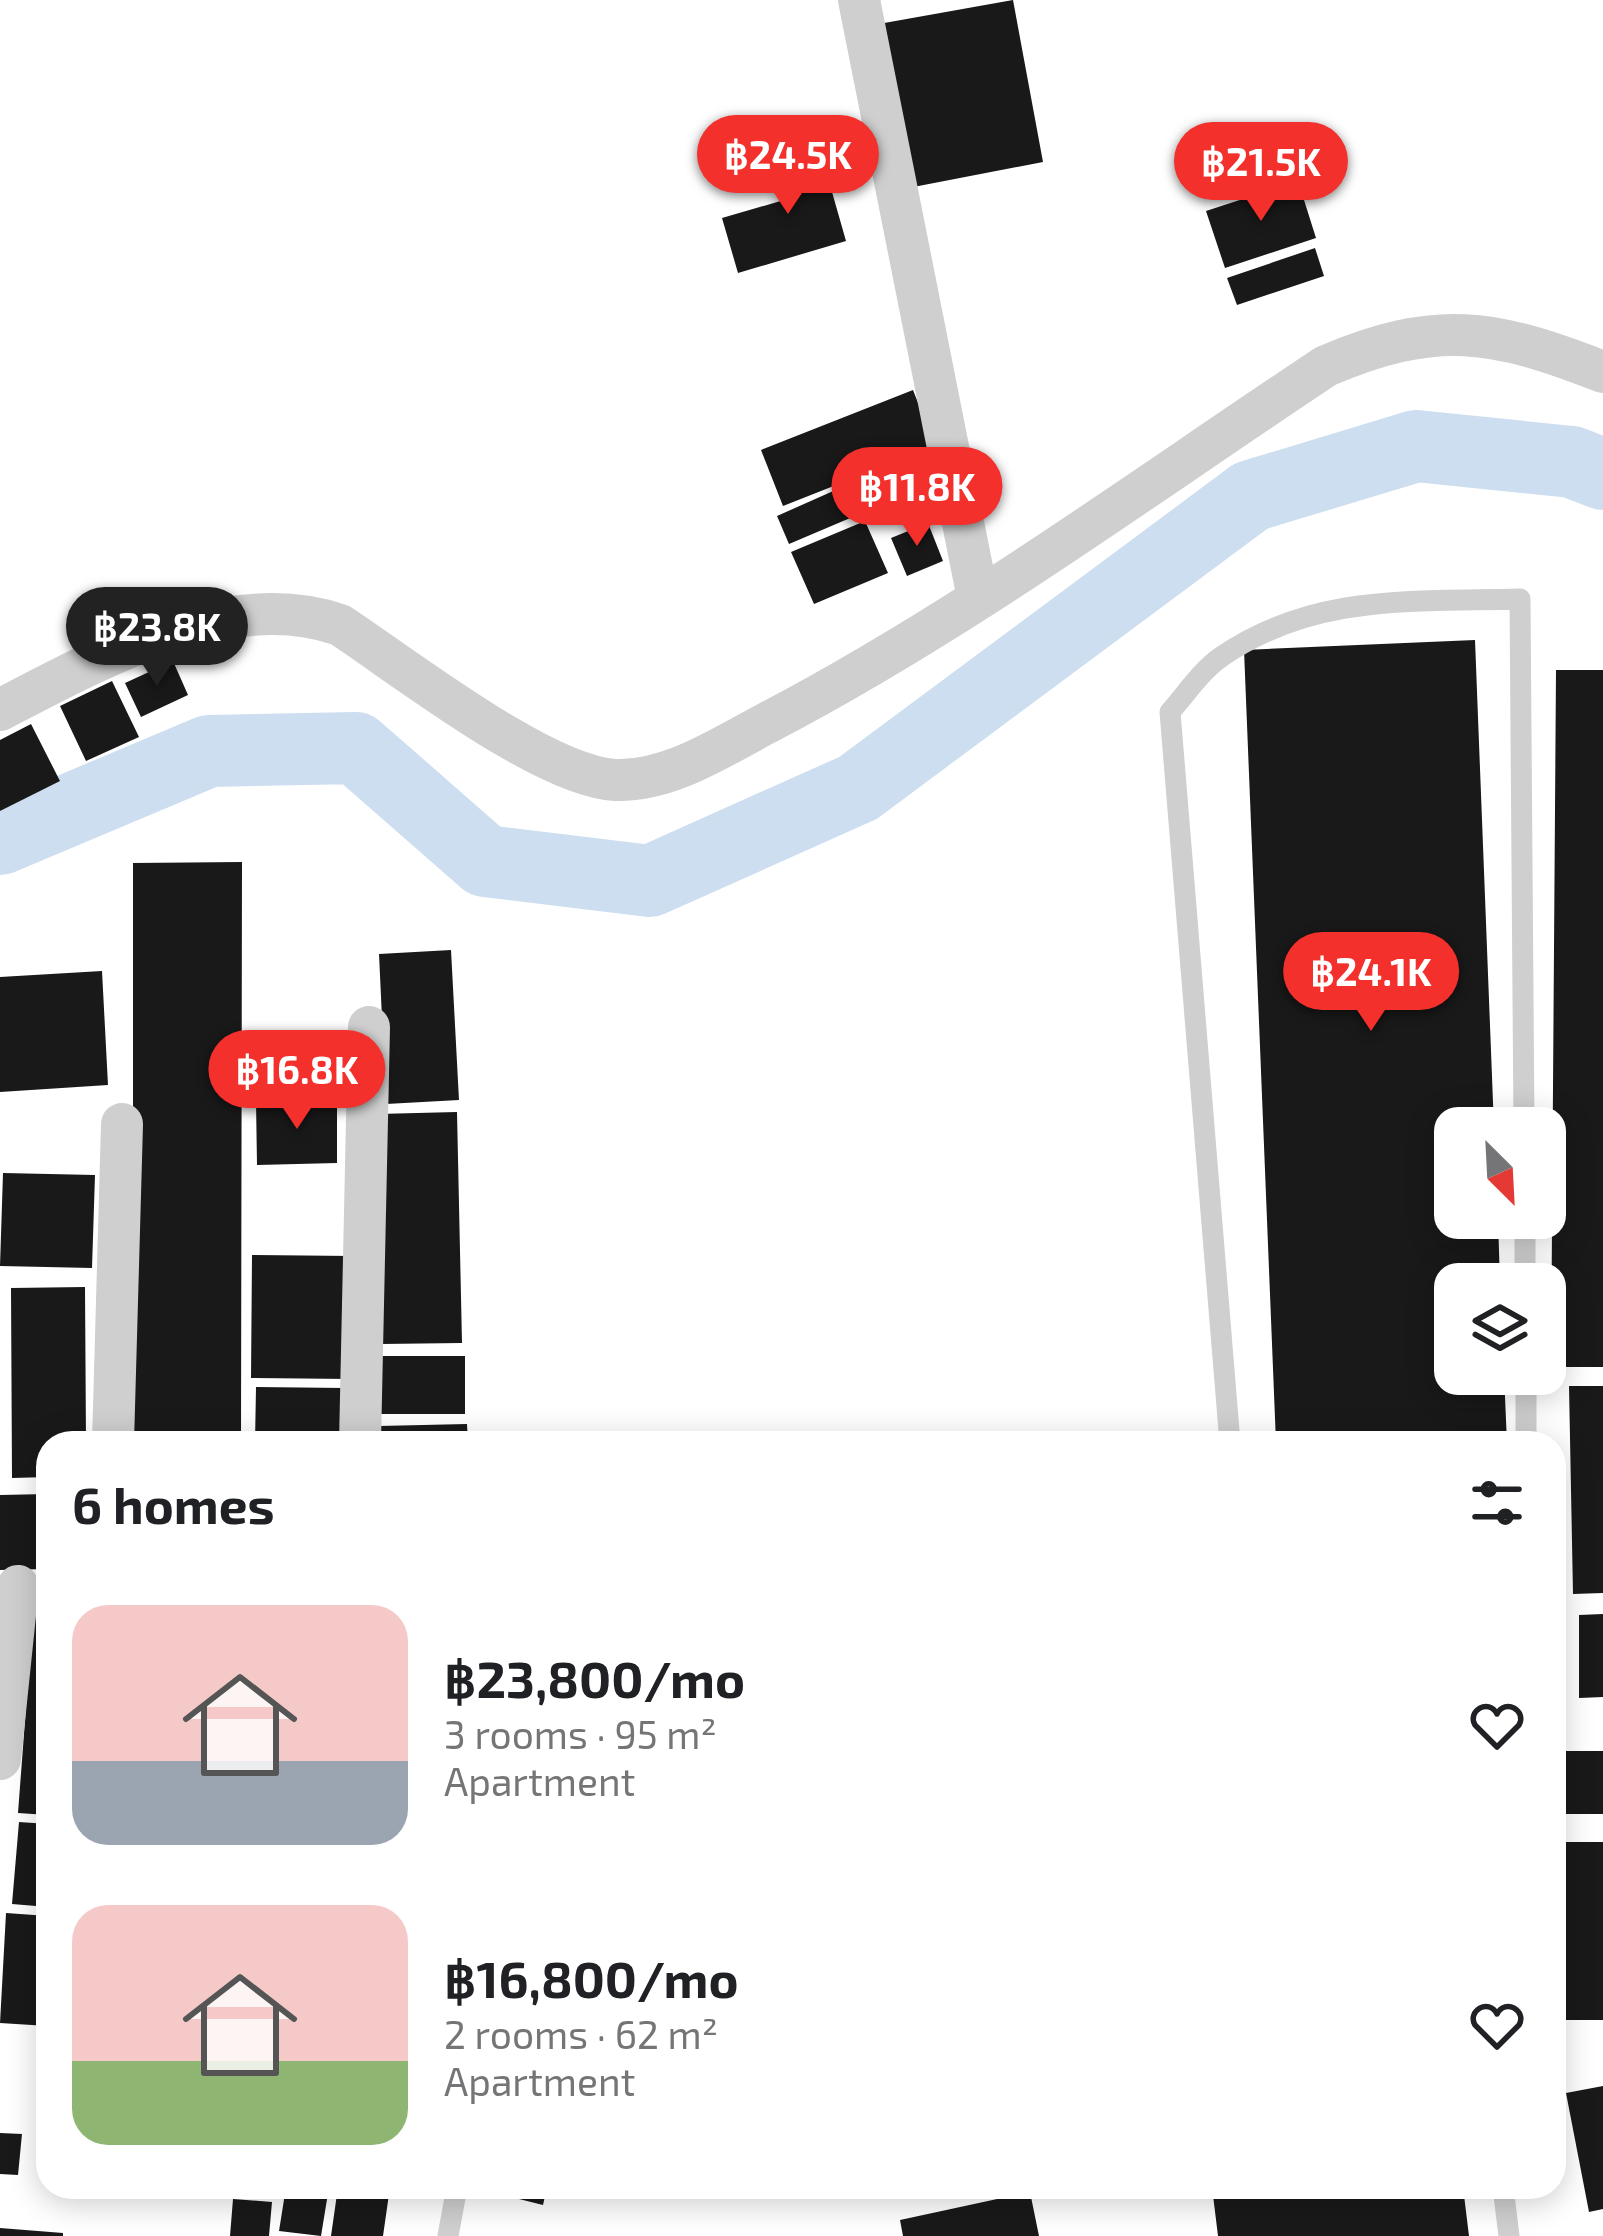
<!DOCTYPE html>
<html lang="en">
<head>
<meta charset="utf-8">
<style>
	:root { --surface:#fff; --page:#f2f2f2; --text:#202124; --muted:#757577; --accent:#f3302b }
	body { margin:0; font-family:"Exo 2",sans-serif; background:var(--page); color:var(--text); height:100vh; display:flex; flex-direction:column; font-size:45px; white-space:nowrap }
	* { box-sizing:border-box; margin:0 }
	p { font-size:39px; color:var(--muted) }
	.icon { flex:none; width:66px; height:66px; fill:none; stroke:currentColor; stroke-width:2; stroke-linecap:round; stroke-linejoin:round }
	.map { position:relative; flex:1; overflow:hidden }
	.side { position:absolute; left:36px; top:1431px; width:1530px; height:768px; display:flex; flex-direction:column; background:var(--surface); border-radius:36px; box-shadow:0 6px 30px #0003 }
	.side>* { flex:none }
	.needle { width:78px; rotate:156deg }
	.buttons { position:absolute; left:1434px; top:1107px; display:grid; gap:24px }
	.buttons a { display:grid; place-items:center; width:132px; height:132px; border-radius:24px; background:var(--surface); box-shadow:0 6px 30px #0003; font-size:60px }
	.price { position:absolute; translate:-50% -102px; padding:0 27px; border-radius:42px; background:var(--accent); color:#fff; font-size:39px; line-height:78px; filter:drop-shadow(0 3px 6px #0008) }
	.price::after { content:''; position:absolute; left:50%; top:72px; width:36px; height:27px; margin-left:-18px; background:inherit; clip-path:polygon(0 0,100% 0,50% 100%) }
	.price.selected { background:#222; color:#fff }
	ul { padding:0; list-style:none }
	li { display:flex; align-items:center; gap:36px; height:300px; padding:0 36px }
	li span { display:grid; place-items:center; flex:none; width:336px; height:240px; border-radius:36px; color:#555 }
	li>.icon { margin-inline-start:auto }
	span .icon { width:144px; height:144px; fill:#fffc; stroke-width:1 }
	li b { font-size:51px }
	h2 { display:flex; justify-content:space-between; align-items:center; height:144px; padding:0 36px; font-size:51px }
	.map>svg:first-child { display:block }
</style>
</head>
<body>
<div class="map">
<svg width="1603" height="2236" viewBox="0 0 1603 2236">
	<rect width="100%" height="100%" fill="#fff"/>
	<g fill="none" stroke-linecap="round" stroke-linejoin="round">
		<path stroke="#ccdef0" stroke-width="72" d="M0 839 209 751 356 748 485 861 650 881 858 788 1251 496 1416 446 1572 462 1603 474"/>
	</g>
	<path fill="#191919" d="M1013 0 1043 162 903 189 873 25Z
		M820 150 846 241 738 273 722 218 784 200 773 164Z
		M1298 181 1316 238 1225 268 1206 211Z
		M1315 248 1324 276 1237 305 1227 278Z
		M913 390 935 446 783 506 761 450Z
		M849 484 862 513 789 544 777 516Z
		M865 521 888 573 814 604 791 552Z
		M928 523 943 561 907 576 891 538Z
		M1475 640 1494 1128H1455V1218H1498L1500 1284H1455V1374H1504L1507 1443H1276L1244 650Z
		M173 661 188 695 141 717 125 683Z
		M1556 670H1603V1367H1551Z
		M112 681 139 737 86 761 60 706Z
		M31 724 60 781 0 811V740Z
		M242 862 241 1443H133V863Z
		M451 950 459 1100 386 1104 379 954Z
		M102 971 108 1085 0 1092V977Z
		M337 1100V1163L257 1165 256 1101Z
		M457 1112 462 1343 381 1344 377 1114Z
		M3 1173 95 1175 92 1268 0 1266Z
		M252 1255 353 1256 351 1379 251 1378Z
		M85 1287 86 1443H48V1477L12 1478 11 1288Z
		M377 1356H465V1414H376Z
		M1569 1386H1603V1593L1573 1594Z
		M256 1387 345 1388 344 1443H255Z
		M467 1424 468 1443H379V1426Z
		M48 1494V1569L0 1570V1495Z
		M1603 1614V1697L1579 1698V1615Z
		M33 1615 48 1616V1815L18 1813Z
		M1554 1751H1603V1814H1554Z
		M19 1822 48 1824V1907L12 1904Z
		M1563 1842H1603V2020H1562Z
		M6 1913 48 1916V2026L0 2023Z
		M1603 2086V2209L1589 2212 1566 2093Z
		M0 2133 22 2134 18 2175 0 2174Z
		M286 2187H329L321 2236 279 2231Z
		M338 2187H390L383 2236H331Z
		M472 2187H547L543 2205Z
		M1212 2187H1463L1469 2236H1218Z
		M1030 2192 1039 2236H903L900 2220Z
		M233 2199 272 2202 269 2236H230Z
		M0 2228 63 2233V2236H0Z"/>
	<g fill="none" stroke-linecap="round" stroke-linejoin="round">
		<path stroke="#cfcfcf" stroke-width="21" d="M1525 1218V1284
			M1526 1374V1443
			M1230 1443 1170 712C1186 694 1202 670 1221 657 1314 593 1414 602 1520 599L1524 1128
			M1503 2187 1509 2236
			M448 2236 457 2187"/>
		<path stroke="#cfcfcf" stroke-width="42" d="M859 0 978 598
			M0 710C98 659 228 586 340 625 404 667 543 776 615 780 669 782 721 747 767 723 962 621 1142 488 1326 366 1437 319 1493 329 1603 372
			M113 1443 122 1124
			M360 1443 369 1027
			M0 1759 18 1586"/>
	</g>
</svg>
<div class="buttons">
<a><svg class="needle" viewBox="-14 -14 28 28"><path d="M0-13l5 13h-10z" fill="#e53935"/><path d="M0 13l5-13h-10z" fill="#757577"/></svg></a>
<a><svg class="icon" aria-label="layers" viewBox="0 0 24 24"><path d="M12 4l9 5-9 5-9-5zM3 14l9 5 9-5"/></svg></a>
</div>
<b class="price" style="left:788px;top:217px">฿24.5K</b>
<b class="price" style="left:1261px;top:224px">฿21.5K</b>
<b class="price" style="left:917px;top:549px">฿11.8K</b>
<b class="price selected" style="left:157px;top:689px">฿23.8K</b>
<b class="price" style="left:1371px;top:1034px">฿24.1K</b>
<b class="price" style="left:297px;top:1132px">฿16.8K</b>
<section class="side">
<h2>6 homes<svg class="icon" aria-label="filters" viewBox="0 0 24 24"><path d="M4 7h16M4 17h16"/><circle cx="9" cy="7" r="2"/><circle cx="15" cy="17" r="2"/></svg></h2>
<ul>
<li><span style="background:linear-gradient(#f6c9c9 65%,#9aa5b1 0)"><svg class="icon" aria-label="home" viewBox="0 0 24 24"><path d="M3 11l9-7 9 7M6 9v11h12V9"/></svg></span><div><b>฿23,800/mo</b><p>3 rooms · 95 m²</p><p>Apartment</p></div><svg class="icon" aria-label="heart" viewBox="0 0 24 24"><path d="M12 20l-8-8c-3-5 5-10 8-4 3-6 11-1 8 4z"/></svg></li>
<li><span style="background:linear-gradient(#f6c9c9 65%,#8fb573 0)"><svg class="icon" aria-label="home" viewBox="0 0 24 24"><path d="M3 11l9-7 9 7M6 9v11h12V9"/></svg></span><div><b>฿16,800/mo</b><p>2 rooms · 62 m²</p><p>Apartment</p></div><svg class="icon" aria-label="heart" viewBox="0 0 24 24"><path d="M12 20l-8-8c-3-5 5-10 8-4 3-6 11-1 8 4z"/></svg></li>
</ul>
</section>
</div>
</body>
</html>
